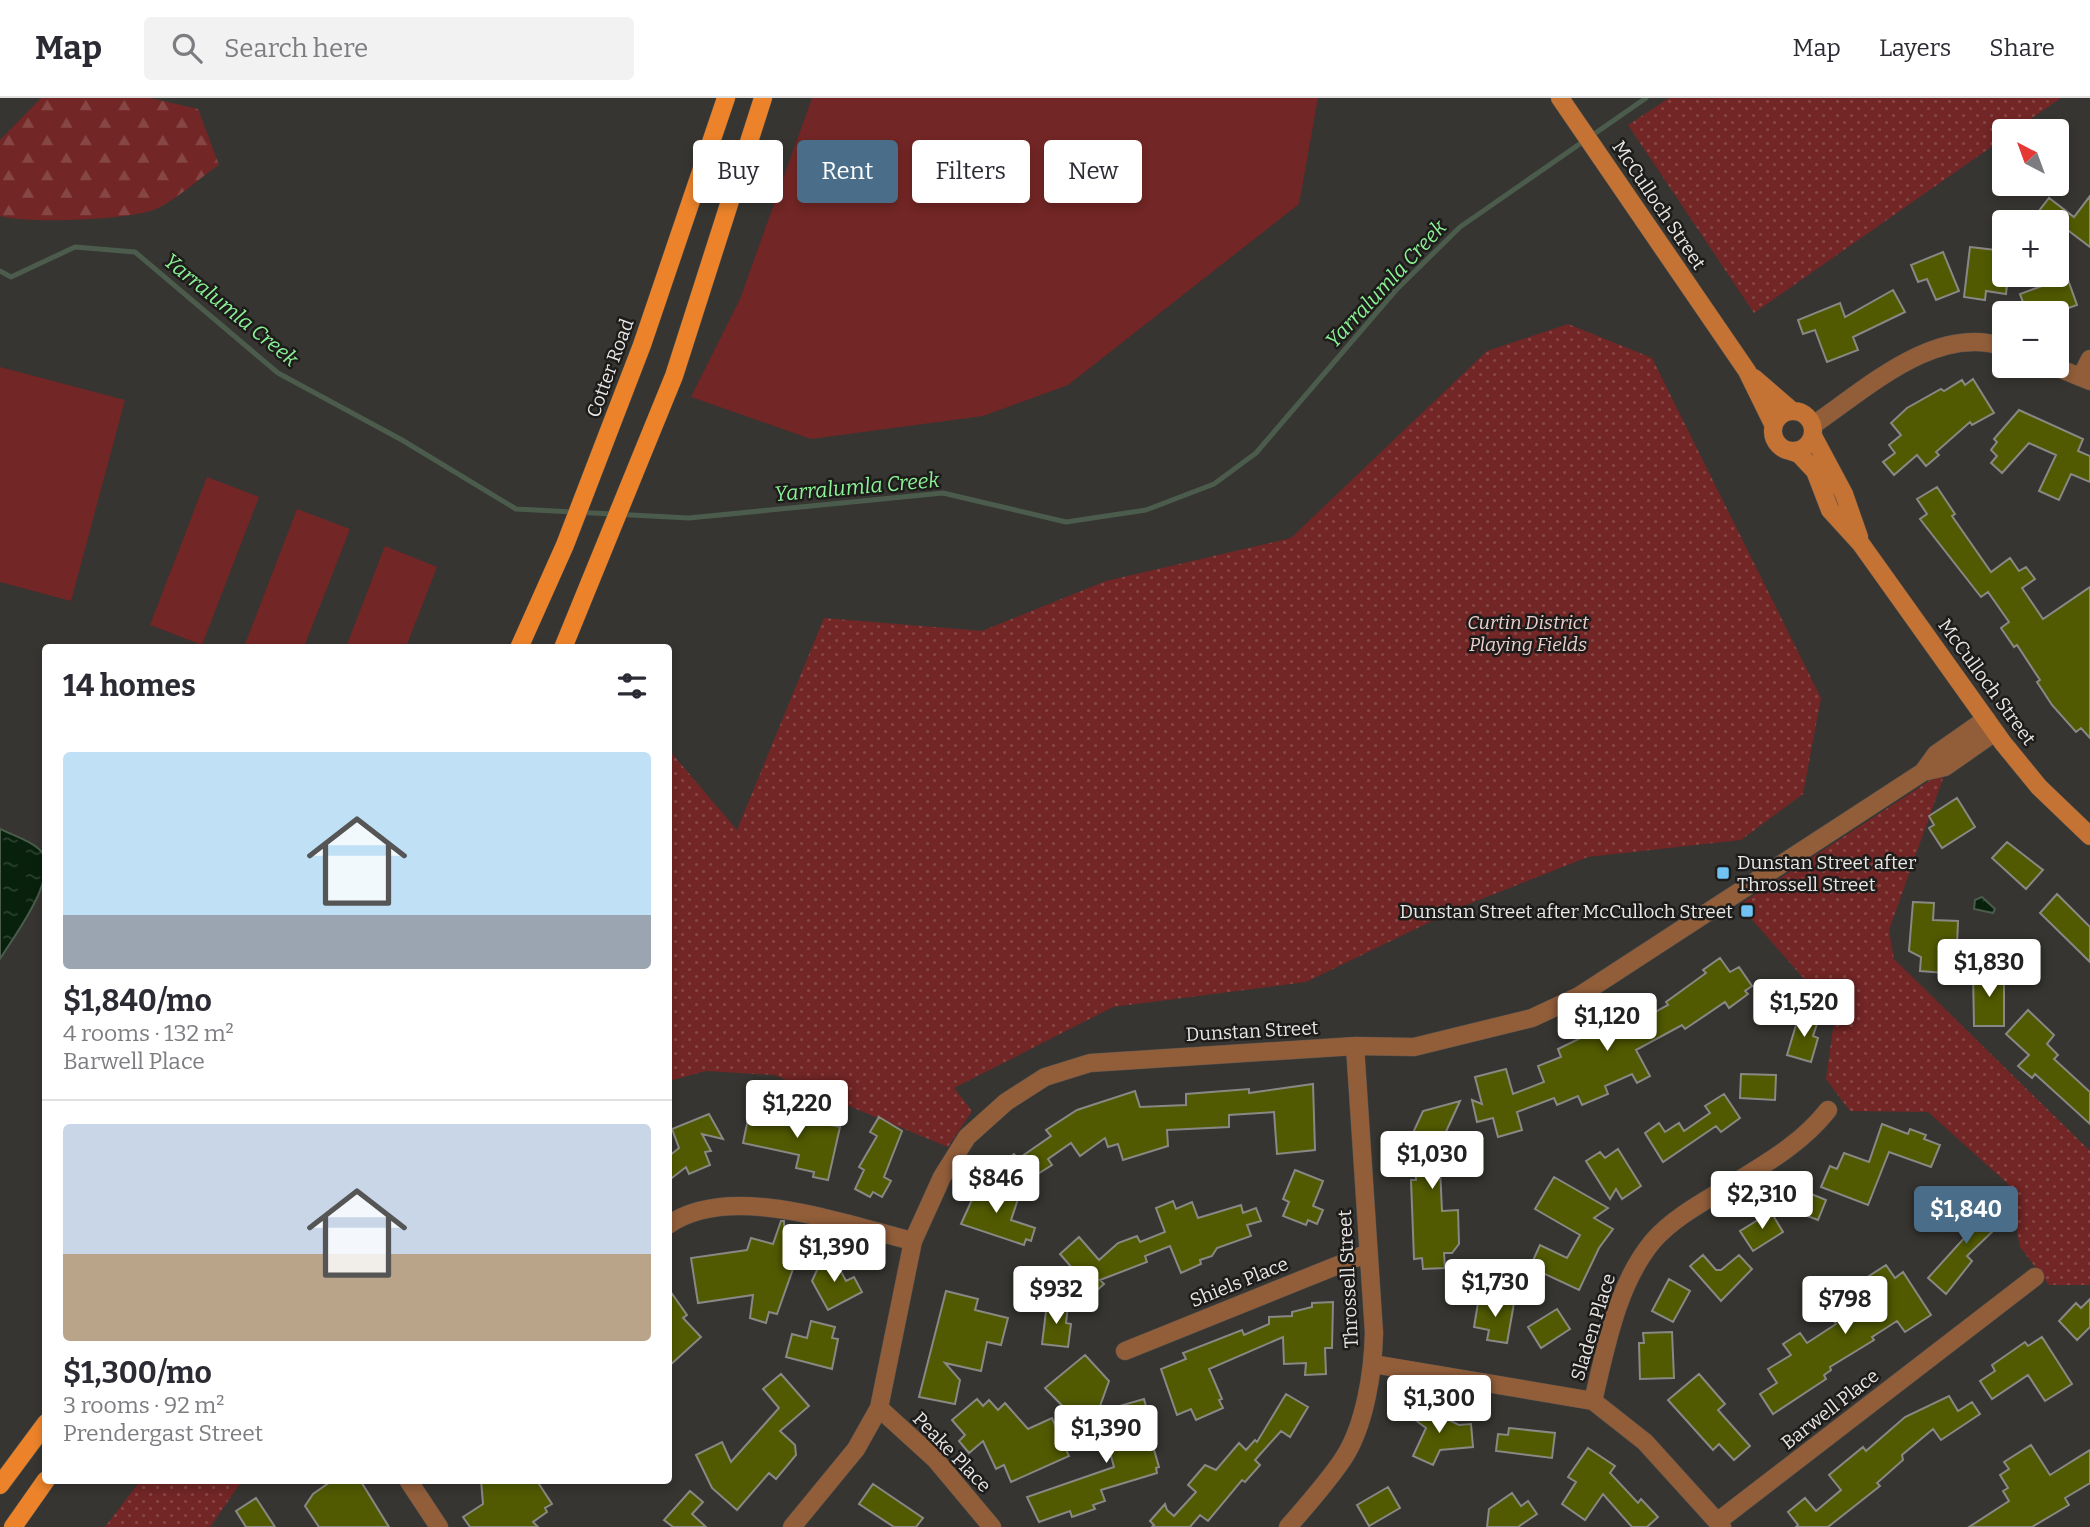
<!DOCTYPE html>
<html lang="en">
<head>
<meta charset="utf-8">
<style>
	:root { --surface:#fff; --page:#f2f2f3; --text:#2b2b33; --muted:#7c7c81; --line:#e1e1e2; --accent:#4a6e8a }
	body { margin:0; font-family:Bitter,serif; background:var(--page); color:var(--text); height:100vh; display:flex; flex-direction:column; font-size:26px; white-space:nowrap }
	* { box-sizing:border-box; margin:0 }
	p { font-size:23px; color:var(--muted) }
	.icon { flex:none; width:38px; height:38px; fill:none; stroke:currentColor; stroke-width:2; stroke-linecap:round; stroke-linejoin:round }
	.map { position:relative; flex:1; overflow:hidden }
	.drawer { position:absolute; left:42px; top:546px; width:630px; height:840px; display:flex; flex-direction:column; background:var(--surface); border-radius:7px; box-shadow:0 4px 10px #0003 }
	.drawer>* { flex:none }
	.top-card { position:absolute; left:693px; top:42px; width:665px; height:63px; display:flex; gap:14px }
	.needle { width:46px; rotate:319deg }
	.fabs { position:absolute; left:1992px; top:21px; display:grid; gap:14px }
	.fabs a { display:grid; place-items:center; width:77px; height:77px; border-radius:7px; background:var(--surface); box-shadow:0 4px 10px #0003; font-size:35px }
	.price { position:absolute; translate:-50% -60px; padding:0 16px; border-radius:7px; background:#fff; color:#222; font-size:23px; line-height:46px; filter:drop-shadow(0 2px 4px #0008) }
	.price::after { content:''; position:absolute; left:50%; top:42px; width:21px; height:16px; margin-left:-10px; background:inherit; clip-path:polygon(0 0,100% 0,50% 100%) }
	.price.current { background:var(--accent); color:#fff }
	ul { padding:0; list-style:none }
	li { display:grid; align-content:center; gap:14px; height:371px; padding:0 21px }
	li+li { border-top:2px solid var(--line) }
	li span { display:grid; place-items:center; height:217px; border-radius:7px; color:#555 }
	li>.icon { margin-inline-start:auto }
	span .icon { width:126px; height:126px; fill:#fffc; stroke-width:1 }
	li b { font-size:30px }
	h2 { display:flex; justify-content:space-between; align-items:center; height:84px; padding:0 21px; font-size:30px }
	.pill { padding:0 24px; border-radius:7px; background:var(--surface); box-shadow:0 4px 10px #0003; font-size:24px; line-height:63px }
	.pill.current { background:var(--accent); color:#fff }
	header { display:flex; align-items:center; gap:42px; box-sizing:border-box; height:98px; padding:0 35px; background:var(--surface); border-bottom:2px solid var(--line) }
	header strong { font-size:33px }
	nav { display:flex; gap:38px; margin-inline-start:auto; font-size:24px }
	.search { width:490px; height:63px; background:var(--page); display:flex; align-items:center; gap:18px; box-sizing:border-box; padding:0 24px; border-radius:7px; color:var(--muted); font-size:26px }
	.map>svg:first-child { display:block }
</style>
</head>
<body>
<header>
<strong>Map</strong>
<div class="search"><svg class="icon" aria-label="search" viewBox="0 0 24 24"><circle cx="10" cy="10" r="6"/><path d="M15 15l6 6"/></svg>Search here</div>
<nav><a>Map</a><a>Layers</a><a>Share</a></nav>
</header>
<div class="map">
<svg width="2090" height="1429" viewBox="0 0 2090 1429">
	<defs>
		<pattern id="forest-firs" width="22" height="20" patternUnits="userSpaceOnUse" patternTransform="scale(1.75)"><rect width="22" height="20" fill="#722625"/><path d="M5 1l3.5 6h-7zM16 11l3.5 6h-7z" fill="#864644"/></pattern>
		<pattern id="park-dots" width="8" height="8" patternUnits="userSpaceOnUse" patternTransform="scale(1.75)"><rect width="8" height="8" fill="#722625"/><path d="M2 2h.1M6 6h.1" fill="none" stroke="#864644" stroke-width="1.8" stroke-linecap="round"/></pattern>
		<pattern id="water-ripples" width="26" height="14" patternUnits="userSpaceOnUse" patternTransform="scale(1.75)"><rect width="26" height="14" fill="#08210c"/><path d="M2 4q2-2 4 0t4 0M15 11q2-2 4 0t4 0" fill="none" stroke="#2c412f"/></pattern>
	</defs>
	<rect width="100%" height="100%" fill="#363531"/>
	<path fill="#722625" d="M812 0H1318L1299 106 1068 287 983 318 811 341 691 299 740 201Z
		M0 269 125 302 71 503 0 484Z
		M207 379 259 399 202 547 150 527Z
		M297 411 350 431 304 549H244Z
		M385 448 437 469 406 549H346Z"/>
	<path fill="url(#forest-firs)" d="M41 0H150L198 11 219 67C199 80 178 101 156 111 130 122 28 126 0 118V42Z"/>
	<path fill="url(#park-dots)" d="M1669 0H2061L2013 33H2004V40L1754 215 1628 27Z
		M1568 226 1652 260 1821 600 1803 696 1741 742 1588 759 1461 809 1306 884 1113 909 954 990 972 1013 948 1049 774 977 706 973 669 983 668 651 737 732 824 520 982 533 1106 483 1291 440 1487 253Z
		M1946 672 1889 832 1894 861 2090 1053V1187H2049L2020 1149 2008 1086 1928 1014 1850 1013 1826 981 1835 916 1739 807Z
		M140 1383V1382L242 1383 210 1429H105Z"/>
	<path fill="url(#water-ripples)" stroke="#4b5c4d" stroke-width="2" d="M0 731C12 737 29 742 39 751 64 774 13 839 0 861Z
		M1982 799 1995 811 1993 815 1974 811 1975 802Z"/>
	<g fill="none" stroke-linecap="round" stroke-linejoin="round">
		<path stroke="#4b5c4d" stroke-width="5" d="M0 173 11 179 75 149 135 154 278 275 402 342 516 411 689 420 943 395 1066 424 1146 412 1214 386 1256 355 1396 192 1460 129 1646 0"/>
	</g>
	<path fill="#515a00" stroke="#888884" stroke-width="2" d="M2090 98V149L2057 124H2043L2035 118 2049 100 2074 119Z
		M1970 149 2004 153V177H2008L2006 196 1986 193 1985 202 1964 199Z
		M1943 154 1959 193 1936 202 1927 181 1918 184 1911 167Z
		M2067 179 2077 207 2055 215H2027L2020 196Z
		M1893 192 1905 214 1853 239 1858 252 1827 264 1815 232 1803 236 1798 222 1840 205 1845 219Z
		M1973 281 1994 315 1972 327 1970 324 1936 354 1939 357 1926 368 1917 357 1894 377 1883 364 1895 355 1889 347 1901 337 1891 325 1907 310 1941 291 1944 293 1962 282 1965 287Z
		M2019 312 2083 341 2078 353 2090 358V384L2071 376 2059 402 2039 393 2056 357 2029 345 2002 375 1991 365 1997 358 1991 352 1997 344 1994 341Z
		M1937 389 1955 416 1952 418 1991 474 2010 460 2019 473 2026 469 2035 481 2022 490 2043 521 2090 489V640L2081 630 2076 634 2052 607 2037 584 2040 582 2017 547 2014 549 2001 530 2009 524 1988 494 1981 499 1920 421 1927 416 1917 401Z
		M1957 700 1975 729 1942 750 1929 730 1934 727 1929 718Z
		M2007 744 2043 772 2026 791 1992 760Z
		M2057 796 2090 829V864L2040 815Z
		M1913 804 1934 805 1933 822 1958 823 1956 872H1948L1946 875 1920 873 1921 859 1909 853Z
		M1720 860 1730 874 1739 869 1752 888 1745 893 1748 896 1729 910 1725 904 1685 931 1682 927 1636 952 1650 978 1637 985 1632 976 1605 988 1608 996 1582 1007 1578 998 1557 1007 1554 1000 1517 1014 1522 1032 1498 1039 1493 1020 1477 1024 1472 1002 1482 1006 1475 979 1506 971 1513 996 1544 984 1538 968 1561 959 1558 951 1605 928 1610 939 1668 907 1666 904 1706 875 1703 872Z
		M1973 874H2004V928H1974Z
		M2028 912 2054 937 2047 946 2058 957 2054 961 2090 994V1026L2035 976 2032 980 2018 968 2029 957 2006 936Z
		M1799 917 1818 923 1813 938 1818 940 1811 964 1787 957Z
		M1741 976 1776 977 1775 1002 1740 1000Z
		M1313 986 1315 1052 1277 1056 1274 1014 1229 1017V1029L1167 1032 1168 1048 1123 1062 1118 1046 1108 1049 1105 1040 1080 1058 1071 1045 1048 1061 1052 1067 1033 1079 1037 1084 1023 1094 1003 1064 1014 1056 1018 1061 1051 1038 1046 1032 1077 1012 1135 993 1140 1009 1186 1007V996L1249 991V995Z
		M1724 996 1740 1020 1721 1034 1716 1028 1663 1064 1645 1035 1659 1025 1665 1034 1679 1025 1684 1033 1710 1015 1705 1008Z
		M1460 1003 1439 1049 1442 1113 1458 1112 1459 1146 1452 1155H1444L1445 1170 1423 1171 1422 1160 1414 1161 1411 1082H1416L1414 1049 1407 1048 1423 1013Z
		M799 1013 818 1017 816 1024 840 1029 828 1082 813 1079 814 1074 796 1070 799 1057 743 1045 749 1016 797 1026Z
		M709 1016 723 1041 702 1036 711 1053 705 1054 710 1067 689 1076 686 1069 668 1083V1059L679 1050 672 1031Z
		M879 1019 902 1033 884 1079 891 1083 882 1099 873 1094 870 1099 855 1091 864 1072 859 1069 877 1038 870 1034Z
		M1882 1026 1908 1036 1910 1031 1926 1037 1924 1041 1940 1047 1931 1069 1889 1054 1868 1107 1821 1089 1830 1068 1837 1071 1844 1055 1869 1064Z
		M1618 1051 1641 1088 1622 1101 1616 1091 1610 1101 1586 1063 1600 1054 1605 1060Z
		M1295 1072 1323 1083 1313 1108 1323 1112 1317 1126 1308 1122 1306 1127 1283 1118 1289 1104 1283 1101Z
		M1554 1079 1608 1110 1594 1120 1613 1131 1599 1150 1579 1192 1530 1169 1540 1147 1567 1160 1580 1137 1535 1111Z
		M980 1084 1019 1098 1011 1122 1035 1130 1031 1143 1026 1141 1024 1147 961 1126Z
		M1792 1088 1826 1102 1818 1122 1783 1109Z
		M1987 1101 2002 1117 1992 1126 1996 1130 1967 1158 1972 1163 1946 1196 1928 1180 1967 1137 1959 1128Z
		M1173 1103 1176 1111 1192 1104 1198 1120 1241 1107 1243 1115 1256 1110 1261 1123 1247 1127 1251 1138 1217 1150 1212 1158 1200 1162 1201 1166 1181 1175 1170 1148 1145 1158 1147 1164 1100 1182 1104 1186 1094 1195 1060 1156 1079 1139 1099 1162 1118 1145 1137 1138 1140 1144 1165 1134 1156 1110Z
		M1771 1114 1783 1134 1753 1153 1740 1133Z
		M781 1123H784L785 1150 799 1154 777 1216 769 1214 766 1225 750 1220 753 1197 698 1205 691 1160 747 1152 751 1140 773 1146Z
		M831 1155 846 1183 854 1179 862 1194 828 1212 812 1183 823 1159Z
		M1703 1157 1716 1172H1721L1739 1157 1752 1171 1721 1203 1690 1168Z
		M1886 1167 1895 1180 1903 1174 1931 1217 1905 1234 1897 1223 1872 1239 1874 1242 1830 1269 1831 1272 1824 1277 1826 1281 1773 1316 1760 1296 1777 1285 1768 1271 1791 1257 1783 1246 1800 1235 1807 1245 1836 1226 1830 1217 1875 1187 1869 1178Z
		M1669 1181 1690 1193 1673 1224 1652 1213Z
		M668 1190 687 1217 683 1220 701 1239 668 1269Z
		M946 1193 978 1201 975 1212 1008 1220 1001 1247 987 1244 981 1273 945 1265 960 1282 955 1306 919 1299Z
		M1487 1201 1514 1205 1507 1245 1487 1242 1489 1232 1474 1229 1478 1205 1486 1206Z
		M2090 1201V1229L2077 1242 2059 1223 2076 1205 2081 1210Z
		M1333 1204 1332 1250H1325L1326 1276 1305 1277 1306 1265 1284 1266 1283 1239 1209 1271 1222 1301 1219 1302 1223 1310 1196 1322 1191 1311 1177 1317 1161 1271 1186 1261 1183 1255 1242 1232 1244 1237 1269 1226V1219L1292 1218V1214L1312 1209V1205Z
		M1047 1205 1068 1208 1066 1225 1071 1226 1068 1249 1042 1246Z
		M1557 1211 1570 1231 1541 1250 1528 1229Z
		M811 1223 835 1229 832 1240 838 1241 832 1271 786 1259 792 1236 807 1240Z
		M1672 1234 1674 1280 1640 1281 1639 1245H1644L1643 1235Z
		M2042 1239 2072 1286 2045 1303 2028 1277 1992 1301 1980 1283 1995 1273 1992 1267 2025 1244 2028 1248Z
		M1085 1257 1109 1283 1100 1308 1080 1326 1045 1290Z
		M781 1276 809 1308 780 1333 795 1347 796 1357 776 1381 769 1375 737 1412 712 1390 696 1357 722 1344 731 1364 779 1310 763 1291Z
		M1699 1276 1725 1306 1718 1312 1750 1348 1734 1362 1719 1346 1713 1352 1668 1302Z
		M1286 1296 1308 1309 1290 1339 1281 1333 1255 1362 1260 1367 1245 1384 1242 1382 1208 1423 1200 1417 1190 1429H1152L1154 1427 1150 1423 1165 1406 1167 1412 1174 1418 1196 1394 1188 1387 1205 1367 1216 1372 1239 1345 1246 1352 1255 1342 1257 1344Z
		M1949 1298 1958 1313 1972 1304 1980 1316 1941 1342 1933 1331 1902 1357 1903 1362 1877 1385 1880 1388 1828 1429H1796L1798 1427 1788 1414 1805 1400 1816 1413 1841 1392 1829 1377 1863 1349 1866 1353 1905 1319Z
		M977 1301 983 1308 989 1302 998 1312 1005 1305 1028 1331 1052 1320 1069 1358 1011 1384 1004 1367 996 1371 983 1343 969 1355 959 1343 965 1337 952 1322Z
		M1144 1301 1149 1319 1145 1320 1159 1369 1156 1370 1157 1375 1101 1392 1105 1403 1093 1407 1095 1411 1072 1419 1070 1413 1039 1424 1027 1399 1114 1369 1099 1314Z
		M1416 1306 1459 1327 1471 1326 1473 1349 1440 1352 1433 1367 1413 1358 1426 1330 1410 1318Z
		M1509 1330 1555 1335 1552 1360 1496 1353 1498 1336 1508 1337Z
		M2031 1347 2050 1377 2090 1352V1385L2065 1400 2069 1407 2032 1429H1969L2009 1403 2003 1393 2008 1390 2000 1377 2009 1371 2004 1364Z
		M1588 1350 1615 1368 1610 1375 1638 1405 1641 1401 1658 1419 1647 1429H1632L1603 1396 1585 1422 1562 1406 1576 1384 1568 1379Z
		M333 1382H360L389 1429H319L305 1408 313 1396Z
		M481 1382 537 1383 552 1406 545 1410 547 1414 533 1424 538 1429H470L463 1419 483 1406Z
		M873 1386 923 1420 916 1429H894L859 1406Z
		M1388 1389 1400 1410 1369 1428 1357 1407Z
		M690 1393 703 1404 692 1416 706 1429H673L664 1422Z
		M1512 1395 1521 1408 1528 1403 1537 1416 1518 1429H1487L1489 1411Z
		M256 1400 275 1429H246L236 1413Z"/>
	<g fill="none" stroke-linecap="round" stroke-linejoin="round">
		<defs>
			<path id="minor" d="M2053 268 2090 283
				M2081 279 2090 261
				M1813 327C1865 292 1936 225 2004 249
				M1923 674 1945 669 1995 634
				M668 1127C731 1083 844 1127 913 1143
				M1125 1253 1368 1155
				M1373 1266 1593 1303 1645 1344 1722 1429
				M1593 1303C1606 1249 1617 1186 1653 1143 1674 1119 1705 1103 1731 1087 1767 1065 1802 1045 1828 1012
				M879 1310 935 1361 992 1429
				M408 1382 439 1429
				M1717 1424 2035 1179
				M792 1429 856 1351 879 1310 913 1143 942 1079 967 1039 1006 1004 1045 979 1090 965 1355 948 1414 949 1532 920 1579 898 1923 674 1936 656 1986 621
				M1288 1429C1307 1407 1327 1385 1343 1361 1365 1328 1373 1274 1374 1235L1355 948"/>
			<path id="secondary" d="M1560 0 1747 273 1773 326
				M1754 280 1791 312
				M1773 333a20 20 0 1 1 40 0a20 20 0 1 1-40 0Z
				M1813 338 1844 396 1859 439
				M1790 353 1799 356 1815 373 1830 412 1861 446 2003 645 2039 689 2090 738"/>
			<path id="primary" d="M519 550 565 447 642 247 726 0
				M563 550 674 278 763 0
				M0 1387 46 1325
				M13 1429 46 1382"/>
		</defs>
		<use href="#minor" stroke="#52514e" stroke-width="19"/>
		<use href="#secondary" stroke="#52514e" stroke-width="19"/>
		<use href="#primary" stroke="#52514e" stroke-width="19"/>
		<use href="#minor" stroke="#925e3a" stroke-width="18"/>
		<use href="#secondary" stroke="#c57334" stroke-width="18"/>
		<use href="#primary" stroke="#ec832a" stroke-width="18"/>
	</g>
	<g fill="#70c1f4" stroke="#1d1c1b" stroke-width="2.5">
		<rect x="1716" y="768" width="14" height="14" rx="3.5"/>
		<rect x="1740" y="806" width="14" height="14" rx="3.5"/>
	</g>
	<g text-anchor="middle" dominant-baseline="central" stroke-width="5" stroke-linejoin="round" paint-order="stroke">
		<g font-size="19" fill="#e7e6e4" stroke="#1d1c1b">
			<text transform="translate(1659 107) rotate(56)">McCulloch Street</text>
			<text transform="translate(610 270) rotate(-70)">Cotter Road</text>
			<text transform="translate(1987 584) rotate(54)">McCulloch Street</text>
			<text transform="translate(1252 933) rotate(-3)">Dunstan Street</text>
			<text transform="translate(1348 1181) rotate(-93)">Throssell Street</text>
			<text transform="translate(1239 1184) rotate(-22)">Shiels Place</text>
			<text transform="translate(1593 1229) rotate(-73)">Sladen Place</text>
			<text transform="translate(1830 1311) rotate(-38)">Barwell Place</text>
			<text transform="translate(952 1354) rotate(46)">Peake Place</text>
		</g>
		<g font-size="19" font-style="italic" fill="#ecd0ce" stroke="#1d1c1b">
			<text x="1528" y="524">Curtin District<tspan x="1528" dy="22">Playing Fields</tspan></text>
		</g>
		<g font-size="19" fill="#e7e6e4" stroke="#1d1c1b" text-anchor="start">
			<text x="1737" y="764">Dunstan Street after<tspan x="1737" dy="22">Throssell Street</tspan></text>
			<text x="1733" y="813" text-anchor="end">Dunstan Street after McCulloch Street</text>
		</g>
		<g font-size="21" font-style="italic" fill="#8af195" stroke="#1d1c1b">
			<text transform="translate(1386 186) rotate(-47)">Yarralumla Creek</text>
			<text transform="translate(231 212) rotate(39)">Yarralumla Creek</text>
			<text transform="translate(857 389) rotate(-5)">Yarralumla Creek</text>
		</g>
	</g>
</svg>
<div class="fabs">
<a><svg class="needle" viewBox="-14 -14 28 28"><path d="M0-13l5 13h-10z" fill="#e53935"/><path d="M0 13l5-13h-10z" fill="#7c7c81"/></svg></a>
<a>+</a>
<a>−</a>
</div>
<b class="price" style="left:1989px;top:901px">$1,830</b>
<b class="price" style="left:1804px;top:941px">$1,520</b>
<b class="price" style="left:1607px;top:955px">$1,120</b>
<b class="price" style="left:797px;top:1042px">$1,220</b>
<b class="price" style="left:1432px;top:1093px">$1,030</b>
<b class="price" style="left:996px;top:1117px">$846</b>
<b class="price" style="left:1762px;top:1133px">$2,310</b>
<b class="price current" style="left:1966px;top:1148px">$1,840</b>
<b class="price" style="left:834px;top:1186px">$1,390</b>
<b class="price" style="left:1495px;top:1221px">$1,730</b>
<b class="price" style="left:1056px;top:1228px">$932</b>
<b class="price" style="left:1845px;top:1238px">$798</b>
<b class="price" style="left:1439px;top:1337px">$1,300</b>
<b class="price" style="left:1106px;top:1367px">$1,390</b>
<div class="top-card">
<a class="pill">Buy</a>
<a class="pill current">Rent</a>
<a class="pill">Filters</a>
<a class="pill">New</a>
</div>
<section class="drawer">
<h2>14 homes<svg class="icon" aria-label="filters" viewBox="0 0 24 24"><path d="M4 7h16M4 17h16"/><circle cx="9" cy="7" r="2"/><circle cx="15" cy="17" r="2"/></svg></h2>
<ul>
<li><span style="background:linear-gradient(#bfe0f5 75%,#9aa5b1 0)"><svg class="icon" aria-label="home" viewBox="0 0 24 24"><path d="M3 11l9-7 9 7M6 9v11h12V9"/></svg></span><div><b>$1,840/mo</b><p>4 rooms · 132 m²</p><p>Barwell Place</p></div></li>
<li><span style="background:linear-gradient(#c9d6e8 60%,#b9a48a 0)"><svg class="icon" aria-label="home" viewBox="0 0 24 24"><path d="M3 11l9-7 9 7M6 9v11h12V9"/></svg></span><div><b>$1,300/mo</b><p>3 rooms · 92 m²</p><p>Prendergast Street</p></div></li>
</ul>
</section>
</div>
</body>
</html>
